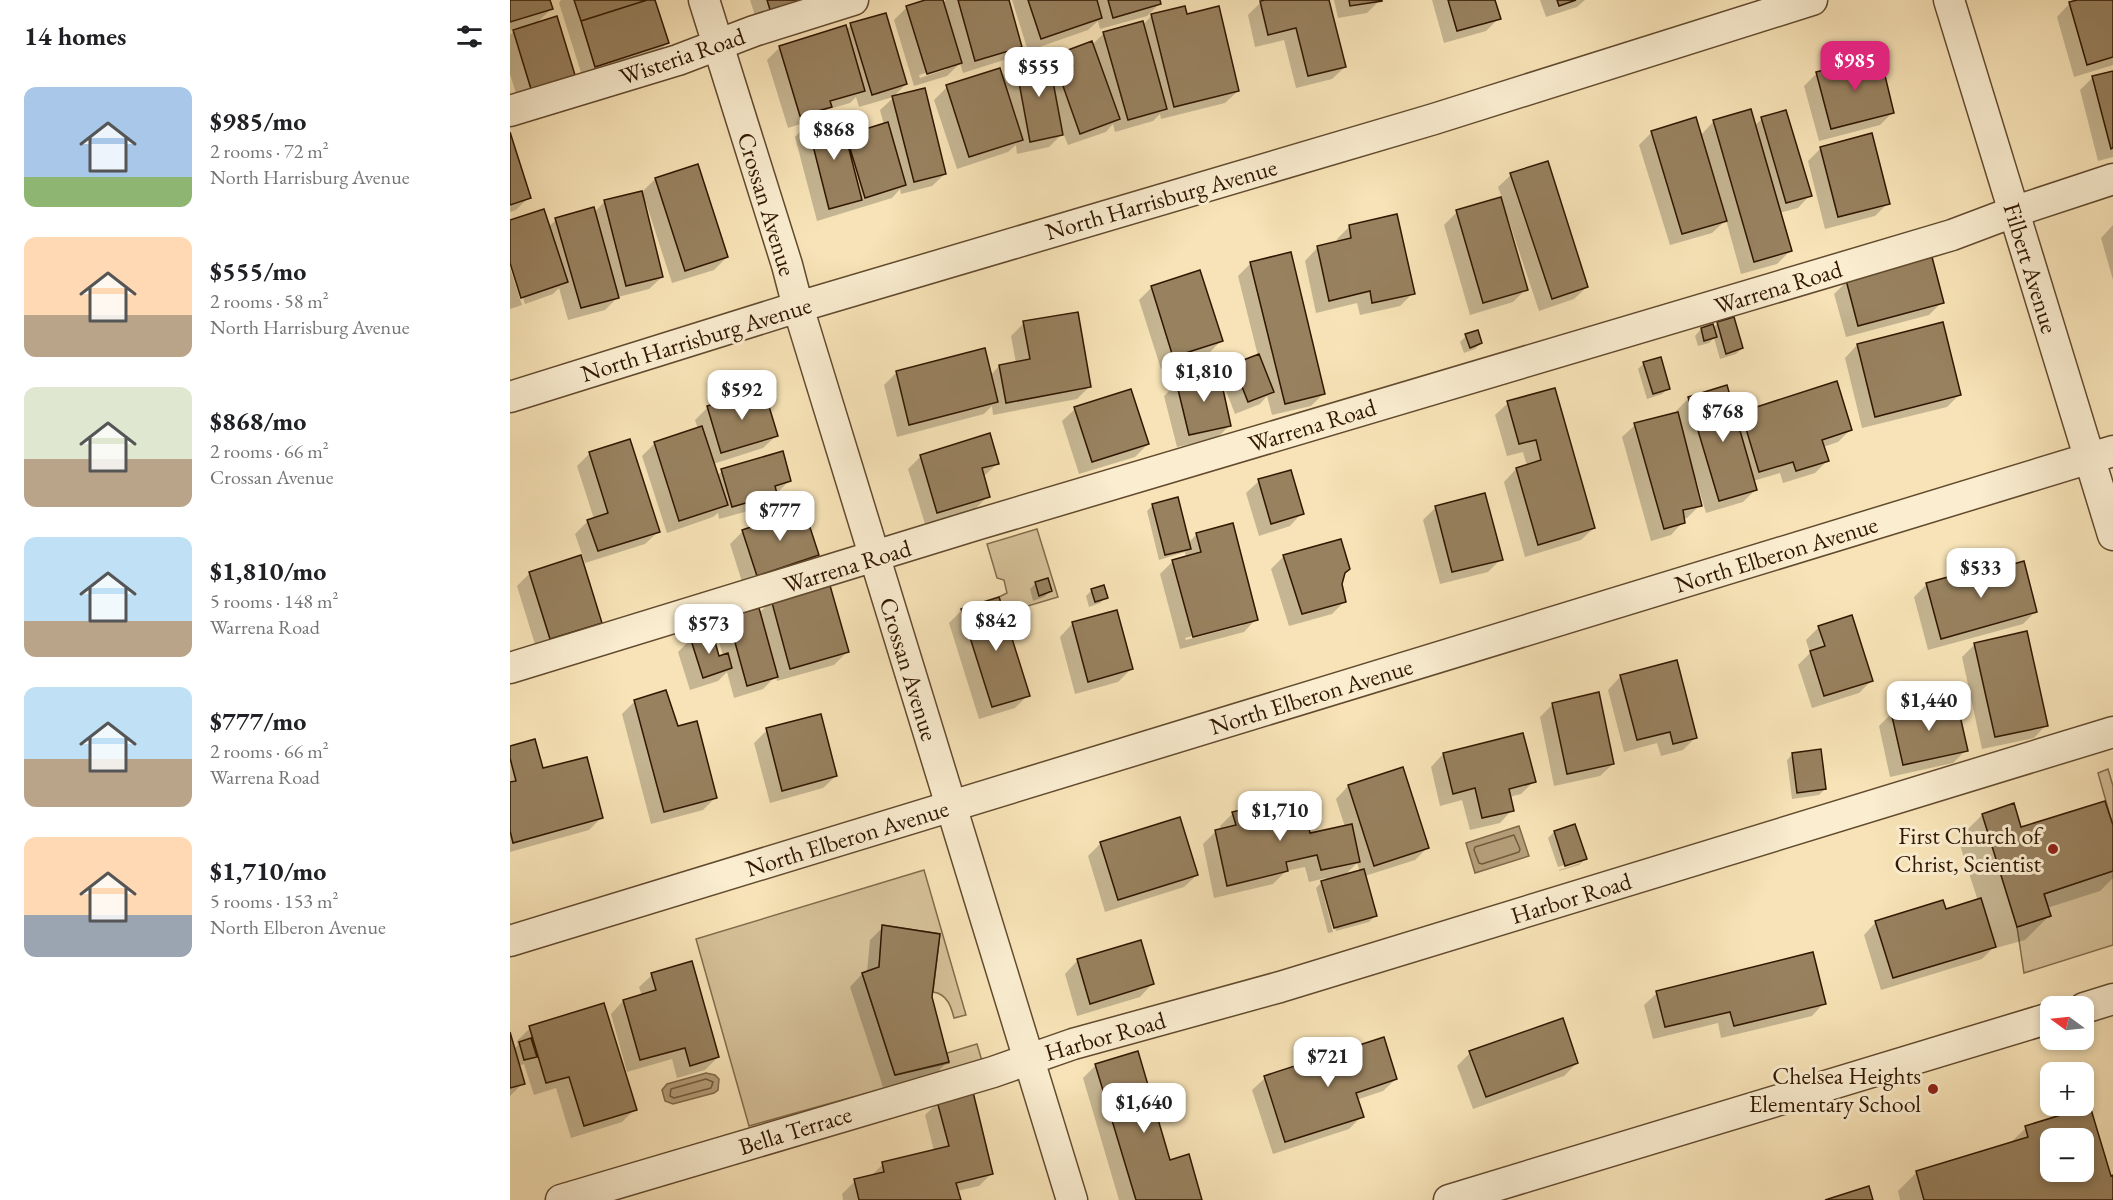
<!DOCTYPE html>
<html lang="en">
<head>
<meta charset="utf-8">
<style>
	:root { --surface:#fff; --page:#f2f2f2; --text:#202124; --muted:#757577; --accent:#db2777 }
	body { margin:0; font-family:"EB Garamond",serif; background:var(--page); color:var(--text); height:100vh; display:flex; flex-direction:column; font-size:22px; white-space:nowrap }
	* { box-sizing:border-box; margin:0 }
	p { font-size:20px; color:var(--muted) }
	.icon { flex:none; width:33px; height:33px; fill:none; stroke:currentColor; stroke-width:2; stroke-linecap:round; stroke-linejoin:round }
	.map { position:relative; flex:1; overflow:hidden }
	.side { display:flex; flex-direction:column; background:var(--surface); width:510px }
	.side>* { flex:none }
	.needle { width:39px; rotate:285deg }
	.controls { position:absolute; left:1530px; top:996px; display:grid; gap:12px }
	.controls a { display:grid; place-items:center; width:54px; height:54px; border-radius:12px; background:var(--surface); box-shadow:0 3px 9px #0003; font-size:30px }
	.price { position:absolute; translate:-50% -51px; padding:0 14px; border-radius:12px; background:#fff; color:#222; font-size:20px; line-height:39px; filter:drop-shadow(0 2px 3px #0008) }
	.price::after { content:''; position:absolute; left:50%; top:36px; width:18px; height:14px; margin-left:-9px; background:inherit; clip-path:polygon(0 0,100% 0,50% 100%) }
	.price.selected { background:var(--accent); color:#fff }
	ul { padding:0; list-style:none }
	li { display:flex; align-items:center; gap:18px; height:150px; padding:0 24px }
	li span { display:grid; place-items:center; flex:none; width:168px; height:120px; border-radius:12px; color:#555 }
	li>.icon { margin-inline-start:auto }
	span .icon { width:72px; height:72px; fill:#fffc; stroke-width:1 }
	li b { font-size:26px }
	h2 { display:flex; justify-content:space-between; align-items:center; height:72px; padding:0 24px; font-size:26px }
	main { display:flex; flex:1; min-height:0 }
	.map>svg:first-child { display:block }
</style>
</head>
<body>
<main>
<section class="side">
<h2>14 homes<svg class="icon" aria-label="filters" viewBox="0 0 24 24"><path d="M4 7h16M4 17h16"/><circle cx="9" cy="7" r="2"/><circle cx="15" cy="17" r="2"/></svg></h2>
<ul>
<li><span style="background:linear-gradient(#a9c7e8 75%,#8fb573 0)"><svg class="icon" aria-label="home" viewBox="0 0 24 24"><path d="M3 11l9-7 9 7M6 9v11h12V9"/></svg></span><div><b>$985/mo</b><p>2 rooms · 72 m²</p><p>North Harrisburg Avenue</p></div></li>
<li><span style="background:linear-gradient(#ffd9b3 65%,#b9a48a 0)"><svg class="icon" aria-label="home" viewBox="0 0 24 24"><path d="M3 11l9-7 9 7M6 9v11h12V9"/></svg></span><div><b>$555/mo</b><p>2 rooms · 58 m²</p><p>North Harrisburg Avenue</p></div></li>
<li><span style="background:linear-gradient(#dfe7d0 60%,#b9a48a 0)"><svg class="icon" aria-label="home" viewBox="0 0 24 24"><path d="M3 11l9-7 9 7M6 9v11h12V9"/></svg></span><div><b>$868/mo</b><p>2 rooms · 66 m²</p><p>Crossan Avenue</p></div></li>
<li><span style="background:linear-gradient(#bfe0f5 70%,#b9a48a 0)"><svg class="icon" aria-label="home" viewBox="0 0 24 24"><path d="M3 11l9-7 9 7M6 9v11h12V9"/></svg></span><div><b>$1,810/mo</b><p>5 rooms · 148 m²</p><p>Warrena Road</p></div></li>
<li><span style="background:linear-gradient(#bfe0f5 60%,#b9a48a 0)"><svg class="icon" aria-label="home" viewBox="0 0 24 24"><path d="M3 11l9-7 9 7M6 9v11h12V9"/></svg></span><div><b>$777/mo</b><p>2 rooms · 66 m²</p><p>Warrena Road</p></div></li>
<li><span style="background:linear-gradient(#ffd9b3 65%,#9aa5b1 0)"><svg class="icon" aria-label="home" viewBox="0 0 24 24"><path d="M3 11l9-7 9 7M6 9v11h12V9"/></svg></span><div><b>$1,710/mo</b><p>5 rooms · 153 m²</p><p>North Elberon Avenue</p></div></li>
</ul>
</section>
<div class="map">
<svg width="1603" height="1200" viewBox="0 0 1603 1200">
	<rect width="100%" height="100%" fill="#f7e3b7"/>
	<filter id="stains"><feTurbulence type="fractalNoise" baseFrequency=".00333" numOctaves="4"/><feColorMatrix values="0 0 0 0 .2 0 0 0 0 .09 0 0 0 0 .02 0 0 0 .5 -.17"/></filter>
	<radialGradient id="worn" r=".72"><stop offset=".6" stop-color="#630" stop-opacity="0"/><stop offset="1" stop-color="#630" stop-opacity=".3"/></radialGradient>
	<path fill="#d5c098" stroke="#836c4c" stroke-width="1.5" d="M527 529 548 597 494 613 489 597 497 593 494 580 487 578 477 544Z
		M1598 769 1603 786V826L1588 773Z
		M414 870 456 1015 444 1018C441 1006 437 994 423 992L430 934 373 925 369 967 352 973 385 1075 439 1063 437 1053 467 1044 472 1061 239 1126 186 939Z
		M1603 871V945L1514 973 1507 927 1541 916 1534 894Z"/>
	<path fill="#b49e79" stroke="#806849" stroke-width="1.5" d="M1009 826 1019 856 965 873 956 843Z
		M196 1073 205 1075 209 1079 208 1090 204 1093 163 1104 155 1101 152 1090 157 1084Z"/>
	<path fill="#0003" fill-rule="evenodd" d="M0 0H39L41 9 26 24 64 74 51 87 8 100 0 74V35L7 28 0 30Z
		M51 0H144L157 43 144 56 73 79 49 3Z
		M240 0H321L248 25Z
		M420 0H431L432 4 436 0H497L510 47 497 59 453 73 450 63 437 76 404 86 384 20 397 7ZM437 66V69L410 78 409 75Z
		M502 0H649L650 3 637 16 590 29 588 21 578 30 518 51Z
		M761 0H818L835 67 822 79 786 88 774 40 745 47 738 15 751 2Z
		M824 0H870L857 13 828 18Z
		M922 0H984L989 18 976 31 934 43Z
		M1030 0H1075L1067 7 1036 17Z
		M1572 0H1603V65L1564 77 1547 17 1559 4Z
		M642 15 676 16 728 91 715 103 651 119 650 114 643 121 605 132 603 124 596 132 558 145 553 133 539 147 507 154 506 145 498 152 447 169 424 100 437 87 491 77 506 62 541 81 549 73 546 64 559 51 582 45 594 33 633 25Z
		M341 25 396 84 383 97 349 107 346 97 340 103 316 110 304 122 334 137 374 125 370 110 383 98 435 174 422 186 391 194 390 189 382 198 307 221 285 137 300 121 278 128 257 60 270 47 336 30Z
		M1603 72V157L1588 161 1570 90 1583 77Z
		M1307 73 1383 112 1370 125 1309 141 1294 86Z
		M1252 119 1300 195 1288 208 1269 213 1280 251 1267 264 1231 274 1216 220 1202 233 1160 245 1129 145 1142 132 1190 136 1204 121 1244 126Z
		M0 137 19 197 6 210 0 212Z
		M1311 148 1378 203 1365 216 1315 229 1298 161Z
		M1001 175 1077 287 1064 299 1029 311 998 218 996 219 1016 289 1003 302 960 315 934 225 947 212 992 198 988 187Z
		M145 179 217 257 204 270 162 283 136 203 134 204 152 277 139 289 108 297 95 310 58 320 49 288 43 294 15 304 0 258V222L38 227 46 220 84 213 95 201 132 192Z
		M1603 225V280L1591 238Z
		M840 226 903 293 890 306 850 315 847 303 806 313 795 261 807 248 828 243 827 239Z
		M741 263 814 393 801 406 762 415 757 396 750 404 725 414 711 378 723 366 748 356 728 276Z
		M0 268 12 305 0 309Z
		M1337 281 1432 302 1419 315 1336 337 1324 294Z
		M642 287 712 340 699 353 651 369 629 300Z
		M514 323 580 386 567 399 483 415 482 406 474 414 387 437 374 385 387 372 480 376 489 366 506 363 501 336Z
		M1208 323 1232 348 1226 354 1210 359 1204 338 1199 343 1188 346 1185 336 1191 329 1202 326 1203 328Z
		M956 336 971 343 965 349 954 353 950 342Z
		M1347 345 1450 394 1437 407 1352 428 1335 358Z
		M1134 363 1158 388 1152 394 1137 399 1128 369Z
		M667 383 720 425 707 438 667 447 654 396Z
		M1326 383 1340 430 1328 442 1313 447 1318 460 1305 473 1273 483 1270 473 1243 481 1246 489 1233 502 1196 513 1186 479 1184 480 1190 505 1177 518 1173 519V522L1161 535 1141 541 1112 437 1125 425 1167 414 1166 411 1179 398 1225 419 1231 414Z
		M1044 390 1084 528 1071 540 1015 557 994 482 1006 469 1017 466 1013 452 997 456 985 415 998 403Z
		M198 407 266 436 253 448 203 464 207 476 212 471 279 481 253 507 209 519 208 513 203 517 157 533 132 456 145 443 188 429 185 420Z
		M565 409 638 444 625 457 569 474 552 421Z
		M80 453 148 532 135 544 75 563 65 534 78 521 84 519 67 466Z
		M411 456 488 463 473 477 478 496 465 509 415 524 398 469Z
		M749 481 792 513 780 526 749 536 736 493Z
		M643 505 678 543 686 535 722 525 746 619 734 632 670 649 650 574 663 561 676 557 675 552 649 560 637 511ZM733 622V625L676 640 675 638Z
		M926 507 991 559 978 572 930 584 913 520Z
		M293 511 307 555 294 568 234 588 220 544 232 532Z
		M774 556 833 574 830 584 835 601 822 614 779 626 761 569Z
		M1481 572 1526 611 1513 624 1418 650 1404 597 1417 584Z
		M20 573 90 623 77 636 27 651 7 586Z
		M526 583 540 591 534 597 523 601 520 589Z
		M582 590 596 597 590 603 579 607 576 596Z
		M261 601 337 652 324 665 267 681 266 676 253 689 224 698 217 672 208 681 180 690 168 652 181 639 208 658 213 656 206 631 219 618 249 613Z
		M452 610 518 695 505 708 469 719 439 623Z
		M562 624 621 669 608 682 565 694 550 637Z
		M1309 627 1362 680 1349 693 1302 708 1288 665 1300 653 1296 640Z
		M1465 644 1536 725 1524 738 1472 749 1452 657Z
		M1110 677 1186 737 1173 750 1151 756 1147 743 1114 752 1098 690Z
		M125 701 167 728 206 797 193 810 141 824 112 714Z
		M1043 704 1103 764 1090 776 1044 786 1030 717Z
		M1382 713 1456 750 1443 763 1380 777 1369 726Z
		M257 730 326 776 313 788 260 803 244 743Z
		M0 747 31 770 92 817 79 830 0 852Z
		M933 754 1024 781 1011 794 999 797 1002 810 990 823 960 830 952 800 930 806 921 767Z
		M1283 754 1315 789 1309 795 1282 799 1277 760Z
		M892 769 918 847 905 860 855 876 865 916 859 922 826 931 814 884H811L823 932 818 933 806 888 816 878 799 882 795 867 776 871 763 884 704 898 693 844 705 832 711 830 710 826 723 813 799 835 835 827 826 799 838 786ZM847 863 850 872 833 877Z
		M1472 815 1510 829 1603 831V878L1590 891 1537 908 1539 916 1515 940 1482 949 1472 959 1371 990 1354 935 1366 922 1435 911 1468 901 1448 839Z
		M1044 832 1075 859 1069 865 1049 871V870L1070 863V860L1048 867 1038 838Z
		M591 843 687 875 674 887 595 912 578 856Z
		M373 927 420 997 437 1062 425 1075 373 1087 340 987 352 974 357 972 360 940Z
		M630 942 642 984 630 997 567 1016 555 974 567 961Z
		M142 975 208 1057 195 1070 167 1078 162 1059 117 1072 101 1014 113 1001 132 996 129 987Z
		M1147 993 1314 1003 1302 1016 1211 1038 1208 1023 1143 1039 1134 1005Z
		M20 1028 125 1109 112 1122 61 1138 46 1088 24 1095 14 1064 8 1066 13 1083 0 1096V1038L3 1050 8 1045 7 1041Z
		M960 1053 1067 1063 1054 1076 963 1109 947 1066Z
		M586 1065 659 1162 691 1200H609L573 1078Z
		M755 1078 886 1079 873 1091 846 1100 852 1116 839 1129 763 1154 742 1090Z
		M428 1102 482 1173 469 1186 447 1191 449 1200H333L332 1194 345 1181 360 1177 373 1164 424 1151 415 1115Z
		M1579 1108 1600 1178 1603 1177V1200H1390L1388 1191 1407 1172 1499 1144 1516 1128ZM1540 1138H1574V1172H1540Z"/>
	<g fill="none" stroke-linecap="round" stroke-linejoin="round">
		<path stroke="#725a3c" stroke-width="1.5" d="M1004 835 1010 849 1009 852 972 864 969 863 964 850 965 847Z
			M196 1079 203 1082 201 1088 164 1098 160 1096 161 1089Z"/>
	</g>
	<path fill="#98815f" stroke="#311700" stroke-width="1.5" fill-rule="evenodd" d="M0 0H40L43 9 0 22Z
		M64 0H137L71 21Z
		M137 0H145L159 43 85 67 71 21Z
		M257 0H302L261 13Z
		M415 0H433L452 63 417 74 396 6Z
		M448 0H499L512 47 465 61Z
		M518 0H587L592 18 531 39Z
		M598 0H650L651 4 603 18Z
		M755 0H819L836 67 798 76 786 28 758 35 750 1Z
		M839 0H872V1L840 6Z
		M938 0H985L991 19 947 31Z
		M1047 0H1066L1049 6Z
		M1567 0H1603V57L1577 65 1559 2Z
		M675 6 677 14 709 6 729 91 664 107 641 14Z
		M376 13 397 84 362 95 340 23Z
		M47 16 65 75 21 89 3 30Z
		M633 21 657 109 618 120 593 32Z
		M336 25 355 91 320 101 322 107 290 116 269 46Z
		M582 41 610 119 570 134 548 72 563 66 558 50Z
		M538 55 553 135 520 142 505 61Z
		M1370 55 1384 113 1321 129 1306 72Z
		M490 68 513 140 459 157 436 85Z
		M1603 71V148L1601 149 1582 76Z
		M415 88 436 174 404 182 382 96Z
		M1241 109 1282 251 1244 262 1203 120Z
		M1276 110 1302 196 1276 203 1251 117Z
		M330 114 352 200 319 209 297 122Z
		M1186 117 1217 221 1172 234 1141 131Z
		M378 122 396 185 355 198 336 135Z
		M0 132 21 198 0 205Z
		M1362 133 1380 204 1328 217 1310 147Z
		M1038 161 1078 287 1042 299 1000 173Z
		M188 164 218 257 175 271 145 178Z
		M132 191 153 277 116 286 94 200Z
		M991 197 1018 290 973 303 946 210Z
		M84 207 109 298 71 308 45 218Z
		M34 209 58 282 11 298 0 263V220Z
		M887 214 905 294 862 303 860 291 819 301 807 246 841 238 839 225Z
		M781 252 815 394 775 404 740 262Z
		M1422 257 1434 303 1348 326 1336 280Z
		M690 270 713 341 663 357 641 286Z
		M568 312 581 387 496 403 489 365 520 359 513 321Z
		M1224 317 1233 348 1216 354 1207 322Z
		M1433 322 1451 395 1365 417 1347 344Z
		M1203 324 1207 337 1194 341 1191 328Z
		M968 330 972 343 960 348 955 334Z
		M475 348 488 402 399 425 386 371Z
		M749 354 764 392 738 402 723 364Z
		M1151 357 1160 389 1143 394 1133 362Z
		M709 371 721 426 679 435 666 381Z
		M1327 381 1342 430 1312 440 1319 461 1286 471 1283 462 1249 472 1231 412Z
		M1217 385 1247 490 1209 501 1178 397Z
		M1045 388 1085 528 1028 545 1006 468 1031 460 1026 440 1009 444 997 401Z
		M621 389 639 444 582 462 564 407Z
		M254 390 268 436 211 453 197 406Z
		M1168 412 1192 506 1173 510 1175 523 1154 529 1124 423Z
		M192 426 218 505 169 521 144 442Z
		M480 433 489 464 472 468 480 497 427 513 410 455Z
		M120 439 150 532 88 551 77 520 98 513 79 452Z
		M273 451 281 481 265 486 267 494 222 507 211 469Z
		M781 470 794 514 761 524 748 479Z
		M975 493 993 560 942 572 925 506Z
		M668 497 681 549 655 555 642 504Z
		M294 509 309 555 247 576 232 530Z
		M723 523 748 620 683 637 662 560 691 552 686 533Z
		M831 539 840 569 835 573 832 584 836 602 792 614 773 555Z
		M71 555 92 623 40 639 19 572Z
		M1514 561 1527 612 1431 639 1416 583 1481 565 1482 570Z
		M538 578 542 591 529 596 525 582Z
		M319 582 339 652 280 669 261 599Z
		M594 585 598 598 585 602 581 589Z
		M489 597 520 696 482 707 451 609Z
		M249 608 268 677 237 686 218 617Z
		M607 610 623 669 578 682 562 622Z
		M1342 615 1363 681 1314 696 1300 651 1315 646 1308 626Z
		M202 631 209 656 218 653 222 668 193 678 180 637Z
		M1517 631 1538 726 1485 737 1464 643Z
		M1167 660 1187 738 1163 744 1160 732 1127 740 1110 675Z
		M156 690 168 726 187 721 207 798 154 812 124 700Z
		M1089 692 1104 764 1057 774 1042 703Z
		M1446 698 1458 751 1393 765 1381 712Z
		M311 714 327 776 272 791 256 728Z
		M1013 733 1026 782 999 789 1004 811 972 818 965 788 943 794 933 753Z
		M25 739 33 768 77 757 93 818 3 843 0 831V782L6 781 0 758V746Z
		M1311 749 1316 789 1287 793 1282 753Z
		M893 767 919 848 864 866 838 785Z
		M792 796 800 833 842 824 850 862 811 870 807 855 776 862 778 871 717 886 705 830 726 825 722 812Z
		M1595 801 1603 825V871L1534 894 1541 916 1507 927 1472 814 1504 803 1511 827Z
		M670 817 688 875 608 900 590 842Z
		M1065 824 1077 859 1055 866 1044 831Z
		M854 869 867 916 824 928 811 881Z
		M1471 898 1486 947 1383 978 1365 921 1433 900 1436 909Z
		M372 925 430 934 422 997 439 1062 385 1075 352 973 369 967Z
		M631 940 644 984 580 1004 567 959Z
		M1303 952 1316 1004 1224 1026 1220 1012 1155 1027 1146 991Z
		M182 961 209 1057 180 1066 175 1048 130 1060 113 1000 146 990 141 973Z
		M94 1003 127 1110 74 1126 59 1077 36 1083 19 1026Z
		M1053 1018 1068 1063 976 1097 959 1051Z
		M0 1032 15 1084 0 1088Z
		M874 1037 887 1079 846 1093 854 1117 775 1142 754 1076Z
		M21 1038 27 1057 14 1060 9 1042Z
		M628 1051 660 1160 679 1154 692 1200H626L585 1064Z
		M463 1092 483 1174 446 1183 451 1200H349L344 1179 374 1172 372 1162 439 1146 427 1101Z
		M1580 1106 1601 1176 1603 1175V1200H1414L1406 1171 1518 1137 1515 1126ZM1540 1138H1574V1172H1540Z
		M1359 1186 1363 1200H1315Z"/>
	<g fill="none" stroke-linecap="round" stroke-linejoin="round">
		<defs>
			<path id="street" d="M194 0 277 265 288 307 562 1200
				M1439 0 1603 535
				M0 111 168 60 244 31 343 0
				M0 397 288 307 924 119 1302 0
				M0 668 469 524 1442 235 1503 212 1603 179
				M0 941 1603 451
				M1574 1008 1603 999
				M51 1200 483 1072 563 1044 770 987 1603 732
				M939 1200 1540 1018"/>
		</defs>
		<use href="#street" stroke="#624a2e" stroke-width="33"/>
		<use href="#street" stroke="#faedd0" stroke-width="30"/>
	</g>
	<g fill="#8f2418" stroke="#faedd0" stroke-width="2">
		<circle cx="1543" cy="849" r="6"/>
		<circle cx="1423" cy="1089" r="6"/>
	</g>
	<g text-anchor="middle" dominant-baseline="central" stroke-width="6" stroke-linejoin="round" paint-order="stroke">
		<g font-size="24" fill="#311700" stroke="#faedd0">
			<text transform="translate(172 56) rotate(-19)">Wisteria Road</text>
			<text transform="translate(651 199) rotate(-16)">North Harrisburg Avenue</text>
			<text transform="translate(257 204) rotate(73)">Crossan Avenue</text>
			<text transform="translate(1521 268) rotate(73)">Filbert Avenue</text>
			<text transform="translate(1268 287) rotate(-17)">Warrena Road</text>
			<text transform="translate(186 339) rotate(-17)">North Harrisburg Avenue</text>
			<text transform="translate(802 425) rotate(-17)">Warrena Road</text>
			<text transform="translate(1266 554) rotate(-17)">North Elberon Avenue</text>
			<text transform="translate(337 566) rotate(-17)">Warrena Road</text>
			<text transform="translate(399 669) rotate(73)">Crossan Avenue</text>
			<text transform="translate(801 696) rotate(-17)">North Elberon Avenue</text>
			<text transform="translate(337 838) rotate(-17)">North Elberon Avenue</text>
			<text transform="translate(1061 898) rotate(-17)">Harbor Road</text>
			<text transform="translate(595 1036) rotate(-16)">Harbor Road</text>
			<text transform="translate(285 1130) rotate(-17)">Bella Terrace</text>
		</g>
		<g font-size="24" fill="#311700" stroke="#faedd0" text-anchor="end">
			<text x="1531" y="835">First Church of<tspan x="1531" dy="28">Christ, Scientist</tspan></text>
			<text x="1411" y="1075">Chelsea Heights<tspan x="1411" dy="28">Elementary School</tspan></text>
		</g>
	</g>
	<rect width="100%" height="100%" filter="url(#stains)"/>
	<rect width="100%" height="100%" fill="url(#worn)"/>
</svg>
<div class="controls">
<a><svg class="needle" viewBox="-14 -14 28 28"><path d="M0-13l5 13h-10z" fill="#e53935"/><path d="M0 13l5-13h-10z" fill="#757577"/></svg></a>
<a>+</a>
<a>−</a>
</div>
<b class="price selected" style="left:1345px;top:92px">$985</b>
<b class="price" style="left:529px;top:98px">$555</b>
<b class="price" style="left:324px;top:161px">$868</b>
<b class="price" style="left:694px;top:403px">$1,810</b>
<b class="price" style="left:232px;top:421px">$592</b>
<b class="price" style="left:1213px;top:443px">$768</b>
<b class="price" style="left:270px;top:542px">$777</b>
<b class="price" style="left:1471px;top:599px">$533</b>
<b class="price" style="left:486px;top:652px">$842</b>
<b class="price" style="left:199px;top:655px">$573</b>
<b class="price" style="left:1419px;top:732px">$1,440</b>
<b class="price" style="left:770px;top:842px">$1,710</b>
<b class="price" style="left:818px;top:1088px">$721</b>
<b class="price" style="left:634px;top:1134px">$1,640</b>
</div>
</main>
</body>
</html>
